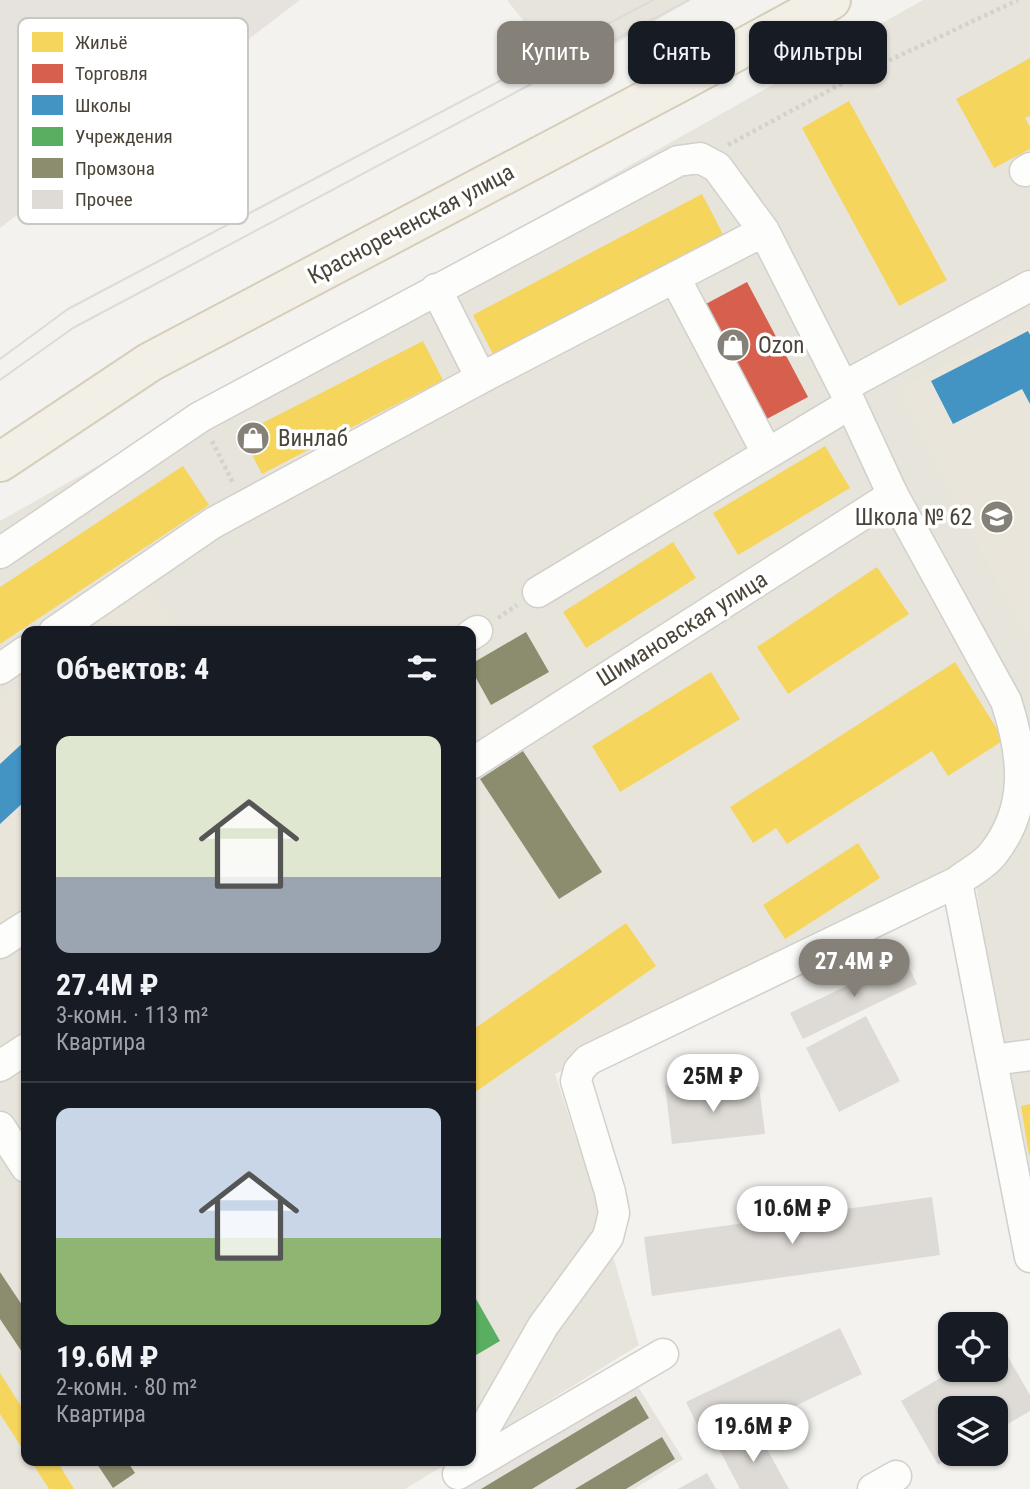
<!DOCTYPE html>
<html lang="ru">
<head>
<meta charset="utf-8">
<style>
	:root { --surface:#171b24; --page:#20242c; --text:#f1f3f6; --muted:#9ea1a6; --line:#363941; --accent:#868178 }
	body { margin:0; font-family:"Roboto Condensed",sans-serif; background:var(--page); color:var(--text); height:100vh; display:flex; flex-direction:column; font-size:26px; white-space:nowrap }
	* { box-sizing:border-box; margin:0 }
	p { font-size:23px; color:var(--muted) }
	.icon { flex:none; width:38px; height:38px; fill:none; stroke:currentColor; stroke-width:2; stroke-linecap:round; stroke-linejoin:round }
	.map { position:relative; flex:1; overflow:hidden }
	.sheet { position:absolute; left:21px; top:626px; width:455px; height:840px; display:flex; flex-direction:column; background:var(--surface); border-radius:14px; box-shadow:0 2px 5px #0004 }
	.sheet>* { flex:none }
	.hud { position:absolute; left:497px; top:21px; width:427px; height:63px; display:flex; gap:14px }
	.fabs { position:absolute; left:938px; top:1312px; display:grid; gap:14px }
	.fabs a { display:grid; place-items:center; width:70px; height:70px; border-radius:14px; background:var(--surface); box-shadow:0 2px 5px #0004; font-size:35px }
	.price { position:absolute; translate:-50% -60px; padding:0 16px; border-radius:24px; background:#fff; color:#222; font-size:23px; line-height:46px; filter:drop-shadow(0 2px 4px #0008) }
	.price::after { content:''; position:absolute; left:50%; top:42px; width:21px; height:16px; margin-left:-10px; background:inherit; clip-path:polygon(0 0,100% 0,50% 100%) }
	.price.on { background:var(--accent); color:#fff }
	ul { padding:0; list-style:none }
	li { display:grid; align-content:center; gap:14px; height:371px; padding:0 35px }
	li+li { border-top:2px solid var(--line) }
	li span { display:grid; place-items:center; height:217px; border-radius:14px; color:#555 }
	li>.icon { margin-inline-start:auto }
	span .icon { width:126px; height:126px; fill:#fffc; stroke-width:1 }
	li b { font-size:30px }
	h2 { display:flex; justify-content:space-between; align-items:center; height:84px; padding:0 35px; font-size:30px }
	.tag { padding:0 24px; border-radius:14px; background:var(--surface); box-shadow:0 2px 5px #0004; font-size:24px; line-height:63px }
	.tag.on { background:var(--accent); color:#fff }
	.map>svg:first-child { display:block }
</style>
</head>
<body>
<div class="map">
<svg width="1030" height="1489" viewBox="0 0 1030 1489">
	<rect width="100%" height="100%" fill="#f4f2ee"/>
	<path fill="#e7e4dc" d="M507 0H691L564 73Z
		M923 0H1030V1225L973 868 555 1074 594 1192 639 1345 471 1449V632H26V1461H451L405 1489H0V521Z"/>
	<path fill="#e6e2de" d="M0 0H300L0 228Z
		M637 1385 683 1459 634 1489H463Z"/>
	<path fill="#eae5da" d="M1030 321V644L898 390Z
		M142 580 182 632H81Z
		M26 679V906L0 924V702Z"/>
	<path fill="#f6d55c" d="M1030 58V116L1025 118 1030 127V149L994 168 956 99Z
		M849 101 947 280 899 306 802 128Z
		M702 194 724 236 495 358 473 315Z
		M423 341 443 380 262 474 241 434Z
		M825 446 850 488 738 555 713 513Z
		M183 466 209 505 0 644V587Z
		M673 542 696 578 586 648 563 612Z
		M877 567 909 614 788 694 757 647Z
		M955 662 1004 740 948 776 932 751 787 844 776 828 753 843 730 807Z
		M711 672 740 719 620 792 592 746Z
		M858 843 880 878 785 939 763 905Z
		M626 923 656 966 471 1095V1031Z
		M1030 1104V1155H1029L1021 1106Z
		M0 1373 26 1414V1454L0 1414Z
		M31 1461H57L74 1489H49Z"/>
	<path fill="#d6604d" d="M747 282 808 397 763 421 702 306Z"/>
	<path fill="#4393c3" d="M1028 331 1030 335V404L1022 389 953 424 931 381Z
		M26 740V800L0 824V764Z"/>
	<path fill="#5aae61" d="M471 1290 500 1341 471 1358Z"/>
	<path fill="#8c8c6e" d="M526 632 549 672 491 705 471 669V664Z
		M523 751 602 872 559 899 480 779Z
		M0 1272 26 1311V1358L0 1319Z
		M636 1396 649 1418 532 1489H481Z
		M662 1437 675 1459 626 1489H575Z
		M95 1461H127L135 1473 113 1488Z"/>
	<path fill="#dedbd6" d="M905 958 917 984 803 1039 790 1013Z
		M866 1016 900 1081 839 1112 806 1048Z
		M690 1082 691 1094 759 1086 765 1134 672 1144 665 1085Z
		M932 1197 940 1255 652 1296 644 1237Z
		M840 1328 862 1374 708 1448 686 1402Z
		M1000 1343 1030 1395V1411L996 1431V1409H950V1454H955L938 1465 901 1401 954 1370H996V1346Z
		M756 1429 789 1489H740L719 1449Z
		M707 1473 716 1489H678Z"/>
	<g fill="none" stroke-linecap="round" stroke-linejoin="round">
		<defs>
			<path id="minor" d="M1025 171 1030 168
				M675 278 767 453
				M436 289 481 378
				M843 387 1030 286
				M0 553 200 417 678 161 700 158 717 167 764 231 843 387 893 495 1006 701C1024 756 1030 808 992 855 983 866 968 873 957 882L588 1060 579 1070 576 1081 610 1192 614 1213 608 1237 543 1326 471 1452
				M538 592 850 404
				M54 632 213 523 481 378 764 231
				M471 635 477 631
				M0 669 26 651
				M471 764 893 495
				M957 882 1030 1257
				M0 943 26 926
				M993 1060 1030 1055
				M0 1066 26 1049
				M0 1127 26 1167
				M458 1474 663 1354
				M873 1489 896 1476"/>
			<path id="major" d="M0 462 150 362 682 81 831 0"/>
		</defs>
		<use href="#minor" stroke="#d2d0cb" stroke-width="33"/>
		<use href="#major" stroke="#d6cebb" stroke-width="42"/>
		<path stroke="#d3d2cc" stroke-width="4.5" stroke-dasharray="3.5 3.5" stroke-linecap="butt" d="M728 145 854 77 1018 0
			M212 441 233 483
			M498 618 517 605"/>
		<use href="#minor" stroke="#fdfdfc" stroke-width="30"/>
		<use href="#major" stroke="#f2efe6" stroke-width="38"/>
		<path stroke="#dbdbda" stroke-width="2" d="M0 359 68 309 653 0
			M0 380 73 328 689 0"/>
	</g>
	<defs>
		<symbol id="shop-disc" viewBox="-11 -11 22 22"><circle r="9.5" fill="#868178" stroke="#fff"/><path d="M-5-2.5h2.3a2.7 3.5 0 0 1 5.4 0H5L5.5 6h-11ZM-1.5-2.5h3a1.5 2.3 0 0 0-3 0Z" fill="#fff"/></symbol>
		<symbol id="school-disc" viewBox="-11 -11 22 22"><circle r="9.5" fill="#868178" stroke="#fff"/><path d="M0-5L7-2L0 1L-7-2ZM-4 1L0 2.5L4 1V4Q0 6-4 4Z" fill="#fff"/></symbol>
	</defs>
	<g fill-rule="evenodd">
		<use href="#shop-disc" x="714" y="326" width="38" height="38"/>
		<use href="#shop-disc" x="234" y="419" width="38" height="38"/>
		<use href="#school-disc" x="978" y="498" width="38" height="38"/>
	</g>
	<g text-anchor="middle" dominant-baseline="central" stroke-width="7" stroke-linejoin="round" paint-order="stroke">
		<g font-size="23" fill="#4b4439" stroke="#fff">
			<text transform="translate(411 224) rotate(-28)">Краснореченская улица</text>
			<text transform="translate(682 629) rotate(-32)">Шимановская улица</text>
		</g>
		<g font-size="23" fill="#4b4439" stroke="#fff" text-anchor="start">
			<text x="758" y="345">Ozon</text>
			<text x="278" y="438">Винлаб</text>
			<text x="972" y="517" text-anchor="end">Школа № 62</text>
		</g>
	</g>
	<rect x="18" y="18" width="230" height="206" rx="10" fill="#fff" stroke="#c9c7c4" stroke-width="2"/>
	<rect x="32" y="32" width="31" height="20" fill="#f6d55c"/>
	<rect x="32" y="64" width="31" height="19" fill="#d6604d"/>
	<rect x="32" y="95" width="31" height="20" fill="#4393c3"/>
	<rect x="32" y="127" width="31" height="19" fill="#5aae61"/>
	<rect x="32" y="158" width="31" height="20" fill="#8c8c6e"/>
	<rect x="32" y="190" width="31" height="19" fill="#dedbd6"/>
	<g font-size="19" fill="#4b4439">
		<text x="75" y="49">Жильё</text>
		<text x="75" y="80">Торговля</text>
		<text x="75" y="112">Школы</text>
		<text x="75" y="143">Учреждения</text>
		<text x="75" y="175">Промзона</text>
		<text x="75" y="206">Прочее</text>
	</g>
</svg>
<div class="fabs">
<a><svg class="icon" aria-label="locate" viewBox="0 0 24 24"><circle cx="12" cy="12" r="6"/><path d="M12 2v4M12 18v4M2 12h4M18 12h4"/></svg></a>
<a><svg class="icon" aria-label="layers" viewBox="0 0 24 24"><path d="M12 4l9 5-9 5-9-5zM3 14l9 5 9-5"/></svg></a>
</div>
<b class="price on" style="left:854px;top:999px">27.4M ₽</b>
<b class="price" style="left:713px;top:1114px">25M ₽</b>
<b class="price" style="left:792px;top:1246px">10.6M ₽</b>
<b class="price" style="left:753px;top:1464px">19.6M ₽</b>
<div class="hud">
<a class="tag on">Купить</a>
<a class="tag">Снять</a>
<a class="tag">Фильтры</a>
</div>
<section class="sheet">
<h2>Объектов: 4<svg class="icon" aria-label="filters" viewBox="0 0 24 24"><path d="M4 7h16M4 17h16"/><circle cx="9" cy="7" r="2"/><circle cx="15" cy="17" r="2"/></svg></h2>
<ul>
<li><span style="background:linear-gradient(#dfe7d0 65%,#9aa5b1 0)"><svg class="icon" aria-label="home" viewBox="0 0 24 24"><path d="M3 11l9-7 9 7M6 9v11h12V9"/></svg></span><div><b>27.4M ₽</b><p>3-комн. · 113 m²</p><p>Квартира</p></div></li>
<li><span style="background:linear-gradient(#c9d6e8 60%,#8fb573 0)"><svg class="icon" aria-label="home" viewBox="0 0 24 24"><path d="M3 11l9-7 9 7M6 9v11h12V9"/></svg></span><div><b>19.6M ₽</b><p>2-комн. · 80 m²</p><p>Квартира</p></div></li>
</ul>
</section>
</div>
</body>
</html>
